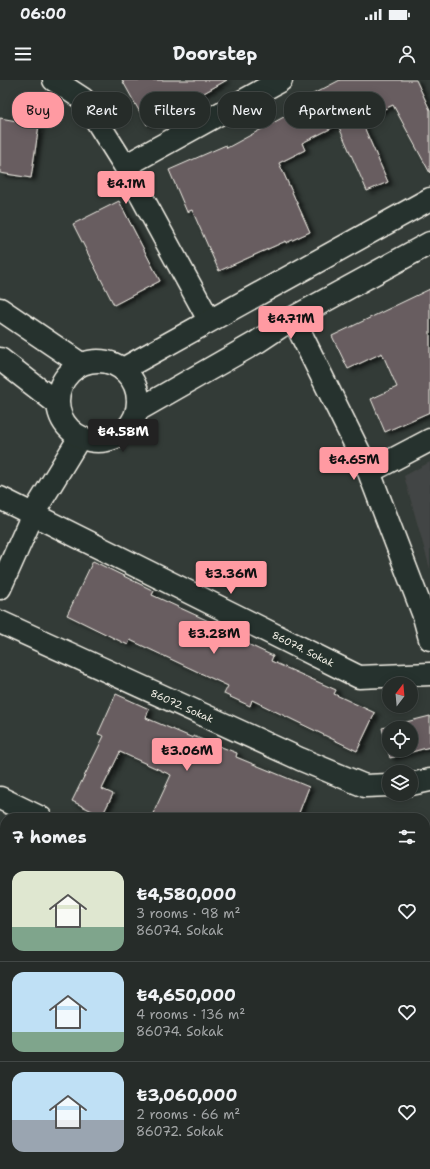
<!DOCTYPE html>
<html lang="en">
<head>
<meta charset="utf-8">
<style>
	:root { --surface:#262c29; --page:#2e3431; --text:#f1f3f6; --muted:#a4a7a8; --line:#424846; --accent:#ff9aa2 }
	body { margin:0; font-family:"Shantell Sans",sans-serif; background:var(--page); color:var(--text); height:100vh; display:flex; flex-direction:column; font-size:15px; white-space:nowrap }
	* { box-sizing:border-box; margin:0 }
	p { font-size:13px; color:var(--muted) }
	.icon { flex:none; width:22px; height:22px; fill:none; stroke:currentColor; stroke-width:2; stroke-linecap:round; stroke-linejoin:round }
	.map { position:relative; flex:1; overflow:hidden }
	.details { position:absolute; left:0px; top:733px; width:430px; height:356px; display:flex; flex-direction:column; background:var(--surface); border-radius:16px 16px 0 0; box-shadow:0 2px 10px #0003,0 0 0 1px var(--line) }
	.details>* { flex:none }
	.guide { position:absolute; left:12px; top:12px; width:406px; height:36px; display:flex; gap:8px }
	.needle { width:26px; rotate:16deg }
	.tools { position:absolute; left:382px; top:597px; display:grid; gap:8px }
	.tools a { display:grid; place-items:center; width:36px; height:36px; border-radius:50%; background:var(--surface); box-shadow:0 2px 10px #0003,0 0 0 1px var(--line); font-size:20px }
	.price { position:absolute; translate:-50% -34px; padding:0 9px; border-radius:4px; background:var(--accent); color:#111; font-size:13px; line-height:26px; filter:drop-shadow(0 1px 2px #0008) }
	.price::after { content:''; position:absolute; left:50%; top:24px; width:12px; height:9px; margin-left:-6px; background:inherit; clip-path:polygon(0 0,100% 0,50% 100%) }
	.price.selected { background:#222; color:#fff }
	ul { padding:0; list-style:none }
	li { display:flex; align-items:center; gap:12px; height:100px; padding:0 12px }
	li+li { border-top:1px solid var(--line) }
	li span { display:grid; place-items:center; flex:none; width:112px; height:80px; border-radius:12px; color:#555 }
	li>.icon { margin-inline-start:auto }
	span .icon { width:48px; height:48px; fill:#fffc; stroke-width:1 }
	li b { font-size:17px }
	h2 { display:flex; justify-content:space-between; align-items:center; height:48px; padding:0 12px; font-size:17px }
	.tag { padding:0 14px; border-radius:16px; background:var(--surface); box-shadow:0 2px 10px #0003,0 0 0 1px var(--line); font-size:14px; line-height:36px }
	.tag.selected { background:var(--accent); color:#111 }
	.status { display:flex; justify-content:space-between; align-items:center; height:28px; padding:0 20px; background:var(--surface); direction:ltr }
	.status svg { height:11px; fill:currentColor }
	header { display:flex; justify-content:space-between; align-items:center; height:52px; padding:0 12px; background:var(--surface); font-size:18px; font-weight:700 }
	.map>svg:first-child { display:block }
</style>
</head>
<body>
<div class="status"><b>06:00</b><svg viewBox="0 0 49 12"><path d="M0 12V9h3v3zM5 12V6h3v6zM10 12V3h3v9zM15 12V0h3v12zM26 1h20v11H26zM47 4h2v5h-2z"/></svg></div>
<header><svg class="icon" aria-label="menu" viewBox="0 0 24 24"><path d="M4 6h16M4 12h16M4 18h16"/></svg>Doorstep<svg class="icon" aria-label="person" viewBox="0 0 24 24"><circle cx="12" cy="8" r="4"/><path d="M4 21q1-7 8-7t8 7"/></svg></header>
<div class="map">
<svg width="430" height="1089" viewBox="0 0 430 1089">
	<defs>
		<filter id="shadow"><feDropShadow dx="4.5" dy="2.5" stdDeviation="2" flood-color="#0009"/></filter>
	</defs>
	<rect width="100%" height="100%" fill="#333b37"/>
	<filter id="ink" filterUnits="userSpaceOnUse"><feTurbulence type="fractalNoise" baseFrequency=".025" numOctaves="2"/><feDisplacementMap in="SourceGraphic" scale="8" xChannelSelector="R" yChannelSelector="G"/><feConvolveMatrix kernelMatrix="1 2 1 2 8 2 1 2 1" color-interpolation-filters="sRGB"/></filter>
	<g filter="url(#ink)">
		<path fill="#434544" d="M430 382V489L404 396Z"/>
		<path fill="#685d61" stroke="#f4f1e8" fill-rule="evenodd" filter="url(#shadow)" d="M122 0H227L147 45Z
			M340 0H416L430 30V93L393 25 361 40 388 102 367 111 338 45 302 63 305 70 279 83 310 152 286 163V161L219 191 192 130 187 132 169 90 226 65 227 68 293 32 290 26Z
			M0 38 39 45 31 98 0 93Z
			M119 121 160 201 114 225 73 144Z
			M430 209V332L385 352 371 319 397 307 382 273 348 289 332 256Z
			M93 481 154 511 152 515 239 555 237 559 273 576 271 581 336 610 334 614 375 633 357 671 252 620 250 626 224 614 228 606 130 560 128 565 67 535Z
			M116 614 149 629 146 638 193 658V656L237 673 236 677 309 707 297 738H151L171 695 120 672 102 709 113 714 102 736 72 721 104 656 98 654Z
			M430 636V667L390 678 382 648ZM389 648H411V670H389Z"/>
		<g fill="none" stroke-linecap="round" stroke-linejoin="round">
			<defs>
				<path id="street" d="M54 0 83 19 125 86 209 240
					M125 86 281 0
					M293 238 369 392 423 533 430 559
					M369 392 430 360
					M0 418 359 597 430 594
					M0 508 33 434 80 357
					M0 542 300 679 365 706 389 705
					M411 704 430 700
					M0 718 41 738
					M425 874 430 873
					M0 899 5 901
					M425 1045 430 1043
					M122 1089 125 1084"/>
				<path id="secondary" d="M0 229 81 284
					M0 279 58 324
					M58 321a40 40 0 1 1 80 0a40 40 0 1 1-80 0Z
					M123 289 430 119
					M138 330 257 262 293 238 430 163"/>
			</defs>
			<use href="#street" stroke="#f4f1e8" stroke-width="25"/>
			<use href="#secondary" stroke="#f4f1e8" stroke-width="25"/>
			<use href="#street" stroke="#26332d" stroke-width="22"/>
			<use href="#secondary" stroke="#26332d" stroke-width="22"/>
		</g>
	</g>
	<g text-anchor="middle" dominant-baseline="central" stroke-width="4" stroke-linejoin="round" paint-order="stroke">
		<g font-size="10" fill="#f4f1e8" stroke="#26332d">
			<text transform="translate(303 569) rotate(26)">86074. Sokak</text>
			<text transform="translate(182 626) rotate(24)">86072. Sokak</text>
		</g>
	</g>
</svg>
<div class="tools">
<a><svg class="needle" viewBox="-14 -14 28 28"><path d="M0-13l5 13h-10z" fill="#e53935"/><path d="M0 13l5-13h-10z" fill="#a4a7a8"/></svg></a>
<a><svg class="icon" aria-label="locate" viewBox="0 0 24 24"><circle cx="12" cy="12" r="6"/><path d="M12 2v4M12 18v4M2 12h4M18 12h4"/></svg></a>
<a><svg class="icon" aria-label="layers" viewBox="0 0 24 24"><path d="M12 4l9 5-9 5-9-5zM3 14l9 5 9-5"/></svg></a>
</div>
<b class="price" style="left:126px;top:125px">₺4.1M</b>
<b class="price" style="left:291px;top:260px">₺4.71M</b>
<b class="price selected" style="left:123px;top:373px">₺4.58M</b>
<b class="price" style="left:354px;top:401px">₺4.65M</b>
<b class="price" style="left:231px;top:515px">₺3.36M</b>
<b class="price" style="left:214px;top:575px">₺3.28M</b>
<b class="price" style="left:187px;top:692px">₺3.06M</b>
<div class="guide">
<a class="tag selected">Buy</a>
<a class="tag">Rent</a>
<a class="tag">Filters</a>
<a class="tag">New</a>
<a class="tag">Apartment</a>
</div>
<section class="details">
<h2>7 homes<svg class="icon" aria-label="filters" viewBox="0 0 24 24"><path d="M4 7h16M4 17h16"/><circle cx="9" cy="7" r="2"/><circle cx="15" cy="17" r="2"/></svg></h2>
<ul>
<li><span style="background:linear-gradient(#dfe7d0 70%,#7fa58c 0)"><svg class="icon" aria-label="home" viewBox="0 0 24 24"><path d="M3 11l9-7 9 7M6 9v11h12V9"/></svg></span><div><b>₺4,580,000</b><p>3 rooms · 98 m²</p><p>86074. Sokak</p></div><svg class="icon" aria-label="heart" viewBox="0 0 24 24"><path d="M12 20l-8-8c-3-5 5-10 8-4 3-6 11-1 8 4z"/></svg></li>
<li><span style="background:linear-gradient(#bfe0f5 75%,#7fa58c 0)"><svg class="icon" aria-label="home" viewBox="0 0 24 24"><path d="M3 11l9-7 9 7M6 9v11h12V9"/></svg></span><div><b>₺4,650,000</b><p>4 rooms · 136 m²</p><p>86074. Sokak</p></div><svg class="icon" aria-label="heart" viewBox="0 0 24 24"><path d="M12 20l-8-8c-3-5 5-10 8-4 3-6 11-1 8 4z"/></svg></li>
<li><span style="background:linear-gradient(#bfe0f5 60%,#9aa5b1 0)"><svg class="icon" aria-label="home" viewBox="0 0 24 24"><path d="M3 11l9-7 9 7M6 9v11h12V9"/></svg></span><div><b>₺3,060,000</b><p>2 rooms · 66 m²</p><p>86072. Sokak</p></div><svg class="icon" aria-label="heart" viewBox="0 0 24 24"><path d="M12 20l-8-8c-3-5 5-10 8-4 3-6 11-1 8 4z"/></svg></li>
</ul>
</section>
</div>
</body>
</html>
